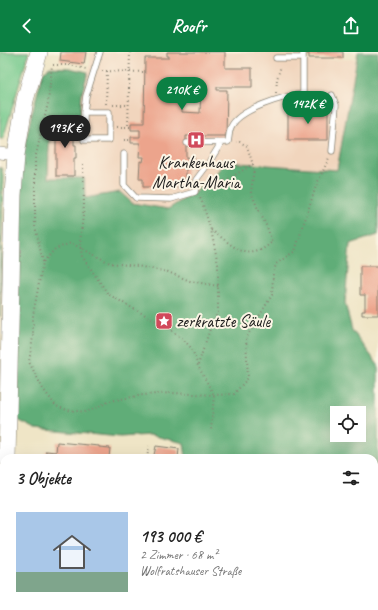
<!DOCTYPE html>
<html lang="de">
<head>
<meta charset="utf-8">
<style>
	:root { --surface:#fff; --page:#f6f6f6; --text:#222; --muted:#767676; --line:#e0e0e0; --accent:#0b8043 }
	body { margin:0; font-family:Caveat,sans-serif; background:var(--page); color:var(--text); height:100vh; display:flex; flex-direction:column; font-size:15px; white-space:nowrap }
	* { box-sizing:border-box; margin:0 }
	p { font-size:13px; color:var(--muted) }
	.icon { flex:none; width:22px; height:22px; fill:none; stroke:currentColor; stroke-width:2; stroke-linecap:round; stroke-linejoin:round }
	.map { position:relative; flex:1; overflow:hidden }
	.drawer { position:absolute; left:0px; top:402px; width:378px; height:156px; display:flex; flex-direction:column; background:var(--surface); border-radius:12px 12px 0 0; box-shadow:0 4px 16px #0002 }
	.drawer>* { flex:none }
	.buttons { position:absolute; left:330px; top:354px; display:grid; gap:8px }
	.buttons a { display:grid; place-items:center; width:36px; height:36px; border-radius:0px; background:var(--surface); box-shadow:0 4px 16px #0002; font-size:20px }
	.price { position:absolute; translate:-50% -34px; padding:0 9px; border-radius:14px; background:var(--accent); color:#fff; font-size:13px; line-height:26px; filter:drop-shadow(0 1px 2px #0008) }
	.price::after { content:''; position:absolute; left:50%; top:24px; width:12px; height:9px; margin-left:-6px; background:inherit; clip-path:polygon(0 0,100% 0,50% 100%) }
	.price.active { background:#222; color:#fff }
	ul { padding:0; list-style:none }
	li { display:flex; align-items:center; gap:12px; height:100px; padding:0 16px }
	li+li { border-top:1px solid var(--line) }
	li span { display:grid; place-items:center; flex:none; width:112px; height:80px; border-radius:0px; color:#555 }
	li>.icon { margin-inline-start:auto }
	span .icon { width:48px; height:48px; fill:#fffc; stroke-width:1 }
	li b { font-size:17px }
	h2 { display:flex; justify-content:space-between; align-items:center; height:48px; padding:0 16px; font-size:17px }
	header { display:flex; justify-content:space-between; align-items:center; height:52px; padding:0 16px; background:var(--accent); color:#fff; font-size:18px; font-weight:700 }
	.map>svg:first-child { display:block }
</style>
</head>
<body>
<header><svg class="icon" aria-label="back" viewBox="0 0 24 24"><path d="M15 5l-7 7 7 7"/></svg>Roofr<svg class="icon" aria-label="share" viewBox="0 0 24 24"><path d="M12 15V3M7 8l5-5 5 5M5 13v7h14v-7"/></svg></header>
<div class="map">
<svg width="378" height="558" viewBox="0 0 378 558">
	<rect width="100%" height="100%" fill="#fcf5e5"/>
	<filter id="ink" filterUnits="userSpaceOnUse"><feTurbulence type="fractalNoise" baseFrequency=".025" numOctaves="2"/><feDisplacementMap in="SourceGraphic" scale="8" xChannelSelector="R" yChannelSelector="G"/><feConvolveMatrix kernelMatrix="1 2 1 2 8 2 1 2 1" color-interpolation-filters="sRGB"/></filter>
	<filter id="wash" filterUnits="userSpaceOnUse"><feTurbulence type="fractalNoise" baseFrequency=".012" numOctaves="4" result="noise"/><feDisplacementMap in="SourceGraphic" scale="16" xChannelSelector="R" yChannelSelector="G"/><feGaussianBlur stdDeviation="0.9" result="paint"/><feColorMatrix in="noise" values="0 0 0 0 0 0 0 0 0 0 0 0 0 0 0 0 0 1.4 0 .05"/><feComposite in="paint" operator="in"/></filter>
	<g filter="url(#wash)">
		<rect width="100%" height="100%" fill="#efe5c6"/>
		<path fill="#f1d5bd" d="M91 0H303L304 9 356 7 337 118 225 110 213 125 195 140 168 157 132 151 120 140 85 146 48 126 50 65H80L82 41 90 13Z"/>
		<path fill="#75c98c" stroke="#487254" d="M0 0H29L3 87H0Z
			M0 115 2 117 3 124 0 265Z"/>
		<path fill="#60ad78" stroke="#3e644a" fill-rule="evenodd" d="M358 0H378V183L350 192 345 251 352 278 378 313V407L374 417V406H186L184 391 150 383 120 385 36 377 16 367 18 316 17 227 21 109 31 65 43 20 50 15 69 16 88 20 82 41 80 65H50L48 126H84L85 146 120 140 132 151 168 157 195 140 213 125 225 110 337 118ZM337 361H359V383H337Z"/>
		<g id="blocks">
			<path fill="#eca48c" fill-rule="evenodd" d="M61 0H86L84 12 60 9Z
				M167 0H225V16H252V35H217V38H227L226 84H186V106L194 104 197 115 191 117 189 111 186 110V127H181V135H143V127H139L140 109 143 110 144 105H139L140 91H131V85H140V78H131V71H144L145 6H169V4H167ZM182 34H201L200 61 182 60Z
				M307 0H343V6H309V2H307Z
				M315 55V59H328V88H288V59H301V56Z
				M56 70H74V93H76V106H74V124H56Z
				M360 214H378V263H362V259H365V243H360Z
				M57 390 99 394V395L110 396 109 406H45L46 399 56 400Z
				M156 394 179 397 178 406H152L154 403Z
				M378 510V539L374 529 377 528 374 521V515L377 514 376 511Z
				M18 554H44L43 558 34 556V558L18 555Z
				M53 554H77L76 558H67Z
				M128 554H162L165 558H128L130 556Z
				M286 554H312L304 558H288Z"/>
		</g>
	</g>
	<g filter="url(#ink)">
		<use href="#blocks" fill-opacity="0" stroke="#868071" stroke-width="1"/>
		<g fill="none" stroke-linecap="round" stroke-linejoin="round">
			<defs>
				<path id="lane" d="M276 6H303
					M84 60H109V88H84V60L86 44 100 0
					M187 91 228 90C229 86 229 79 231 75 239 57 284 44 303 42V0
					M332 99 336 53 332 43
					M124 102V133L136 146 171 147 195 140 196 128 208 112 221 91"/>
				<path id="street" d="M0 101 16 103
					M374 492 378 491
					M262 554 264 558
					M368 554 370 558
					M222 558 228 554"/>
				<path id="primary" d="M7 406 13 143 16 103 25 48 39 0
					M0 506 4 455"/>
			</defs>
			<use href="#lane" stroke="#868071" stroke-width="7"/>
			<use href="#street" stroke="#868071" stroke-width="12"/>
			<use href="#primary" stroke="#868071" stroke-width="18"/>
			<path stroke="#868071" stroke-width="2" stroke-dasharray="1 3" stroke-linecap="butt" d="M130 0 128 75H131
				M53 13H70L86 17
				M102 19 145 20
				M276 41 277 27 281 14
				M106 52 107 19
				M113 53H128
				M117 75H128
				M124 88H131
				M83 112 84 154 80 190 82 204 108 242 134 257 164 273 183 287 192 297 198 314 214 343 211 379
				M218 132a4 4 0 1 1 8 0a4 4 0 1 1-8 0Z
				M225 129 253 112
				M211 178C234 193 246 213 272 190L267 175 258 157 251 140 254 116 247 94 240 90H236
				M43 210 35 174V107L48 51 52 13
				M218 234 190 229 168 220 137 214 110 211 71 191 55 197 43 210 33 263V285L29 310 43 337 56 354 67 358 87 360 110 349 143 343 171 341 214 343 234 342 248 326 246 286 272 243 273 223 276 212 295 199 316 134 329 106
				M198 313 210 277 218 260V212L211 178 202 150 200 146
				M147 406 149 394
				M0 544 4 518
				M168 554 170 558"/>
			<use href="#lane" stroke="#fff" stroke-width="5.5"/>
			<use href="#street" stroke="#fff" stroke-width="11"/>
			<use href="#primary" stroke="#fff" stroke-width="17"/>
		</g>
	</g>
	<defs>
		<symbol id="hospital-square" viewBox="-11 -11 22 22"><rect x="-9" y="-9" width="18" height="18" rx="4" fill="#d1495b" stroke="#fcf5e5"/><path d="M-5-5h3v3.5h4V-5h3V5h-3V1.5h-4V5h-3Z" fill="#fff"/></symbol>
		<symbol id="sight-square" viewBox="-11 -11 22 22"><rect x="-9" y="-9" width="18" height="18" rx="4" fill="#d1495b" stroke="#fcf5e5"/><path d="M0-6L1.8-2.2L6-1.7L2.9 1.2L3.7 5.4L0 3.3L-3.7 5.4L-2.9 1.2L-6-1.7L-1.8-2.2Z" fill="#fff"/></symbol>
	</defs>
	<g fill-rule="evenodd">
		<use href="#hospital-square" x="186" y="78" width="20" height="20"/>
		<use href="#sight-square" x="154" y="259" width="20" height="20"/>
	</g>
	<g text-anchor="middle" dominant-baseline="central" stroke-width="4" stroke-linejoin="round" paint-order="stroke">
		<g font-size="17" fill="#1c1c1c" stroke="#fcf5e5">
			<text x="196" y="110">Krankenhaus<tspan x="196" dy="20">Martha-Maria</tspan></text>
			<text x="177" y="269" text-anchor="start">zerkratzte Säule</text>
		</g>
	</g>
</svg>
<div class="buttons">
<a><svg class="icon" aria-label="locate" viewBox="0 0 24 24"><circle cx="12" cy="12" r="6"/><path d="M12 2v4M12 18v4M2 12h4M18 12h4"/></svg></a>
</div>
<b class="price" style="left:182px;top:59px">210K €</b>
<b class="price" style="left:308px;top:73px">142K €</b>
<b class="price active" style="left:65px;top:97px">193K €</b>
<section class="drawer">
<h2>3 Objekte<svg class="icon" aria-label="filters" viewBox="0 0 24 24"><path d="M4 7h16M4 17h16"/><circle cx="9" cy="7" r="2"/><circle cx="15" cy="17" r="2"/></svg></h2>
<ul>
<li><span style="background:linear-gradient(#a9c7e8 75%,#7fa58c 0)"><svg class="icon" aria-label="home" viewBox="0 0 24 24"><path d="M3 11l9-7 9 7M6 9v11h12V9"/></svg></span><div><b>193 000 €</b><p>2 Zimmer · 68 m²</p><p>Wolfratshauser Straße</p></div></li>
</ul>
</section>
</div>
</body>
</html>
